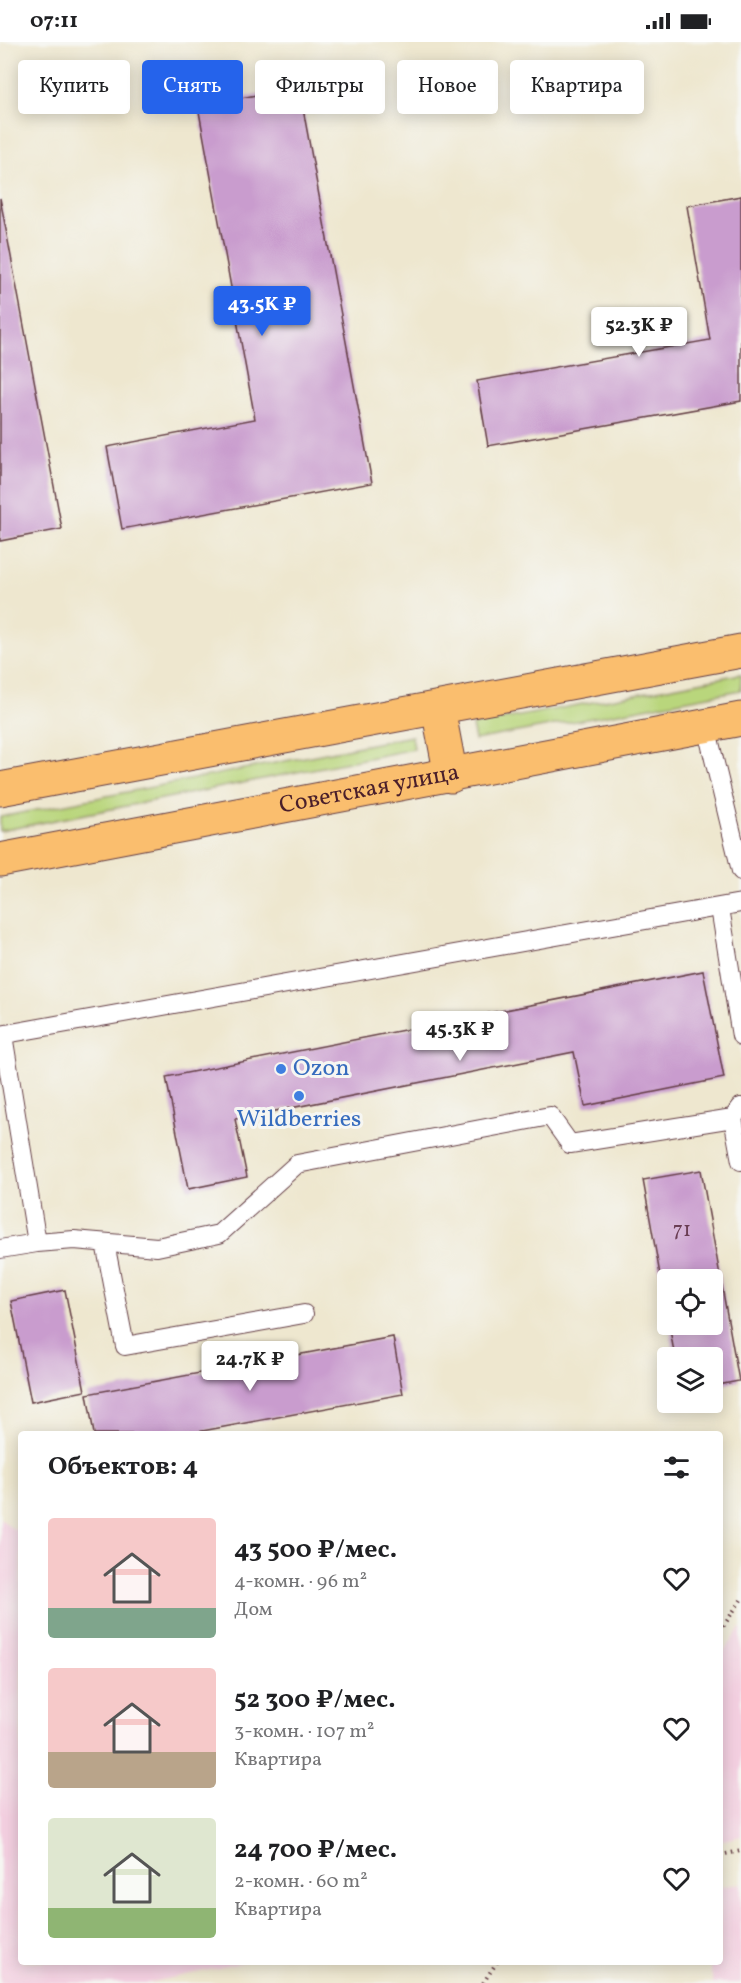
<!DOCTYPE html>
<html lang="ru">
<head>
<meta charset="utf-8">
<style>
	:root { --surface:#fff; --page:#f6f6f6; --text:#202124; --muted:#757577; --accent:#2563eb }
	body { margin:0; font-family:Vollkorn,serif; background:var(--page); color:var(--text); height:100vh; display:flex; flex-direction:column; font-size:22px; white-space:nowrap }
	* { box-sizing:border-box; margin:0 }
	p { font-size:20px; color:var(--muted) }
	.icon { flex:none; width:33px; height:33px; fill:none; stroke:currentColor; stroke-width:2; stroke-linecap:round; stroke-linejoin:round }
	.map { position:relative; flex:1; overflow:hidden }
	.details { position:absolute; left:18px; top:1389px; width:705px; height:534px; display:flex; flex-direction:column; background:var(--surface); border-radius:6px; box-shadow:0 3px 15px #0003 }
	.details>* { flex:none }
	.banner { position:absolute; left:18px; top:18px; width:705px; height:54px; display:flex; gap:12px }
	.tools { position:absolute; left:657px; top:1227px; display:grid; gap:12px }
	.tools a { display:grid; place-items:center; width:66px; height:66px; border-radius:6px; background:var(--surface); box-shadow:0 3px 15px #0003; font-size:30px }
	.price { position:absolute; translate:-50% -51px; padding:0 14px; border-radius:6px; background:#fff; color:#222; font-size:20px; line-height:39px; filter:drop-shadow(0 2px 3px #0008) }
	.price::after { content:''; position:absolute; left:50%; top:36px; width:18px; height:14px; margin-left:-9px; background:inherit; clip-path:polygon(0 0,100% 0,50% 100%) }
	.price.active { background:var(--accent); color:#fff }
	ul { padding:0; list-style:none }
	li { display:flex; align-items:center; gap:18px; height:150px; padding:0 30px }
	li span { display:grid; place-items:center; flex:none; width:168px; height:120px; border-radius:6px; color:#555 }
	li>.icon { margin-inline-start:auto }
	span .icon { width:72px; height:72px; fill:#fffc; stroke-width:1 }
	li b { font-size:26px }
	h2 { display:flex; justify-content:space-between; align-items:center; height:72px; padding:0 30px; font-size:26px }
	.chip { padding:0 21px; border-radius:6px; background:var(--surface); box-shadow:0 3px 15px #0003; font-size:21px; line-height:54px }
	.chip.active { background:var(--accent); color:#fff }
	.status { display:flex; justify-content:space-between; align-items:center; height:42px; padding:0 30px; background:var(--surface); direction:ltr }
	.status svg { height:16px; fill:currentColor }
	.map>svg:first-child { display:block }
</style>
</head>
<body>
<div class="status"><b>07:11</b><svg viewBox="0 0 49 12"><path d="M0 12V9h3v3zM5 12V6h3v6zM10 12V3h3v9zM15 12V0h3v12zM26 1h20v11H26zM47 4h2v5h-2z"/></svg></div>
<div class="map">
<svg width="741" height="1941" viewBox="0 0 741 1941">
	<rect width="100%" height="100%" fill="#f6f6f2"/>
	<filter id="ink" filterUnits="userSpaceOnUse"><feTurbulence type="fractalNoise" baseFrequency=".0167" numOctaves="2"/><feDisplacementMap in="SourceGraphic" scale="12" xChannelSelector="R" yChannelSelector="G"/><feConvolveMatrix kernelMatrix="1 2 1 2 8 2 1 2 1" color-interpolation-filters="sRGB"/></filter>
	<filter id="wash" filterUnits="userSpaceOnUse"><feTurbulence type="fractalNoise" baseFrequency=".008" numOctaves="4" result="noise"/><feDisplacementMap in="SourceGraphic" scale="24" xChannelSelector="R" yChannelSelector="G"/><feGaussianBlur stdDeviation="1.35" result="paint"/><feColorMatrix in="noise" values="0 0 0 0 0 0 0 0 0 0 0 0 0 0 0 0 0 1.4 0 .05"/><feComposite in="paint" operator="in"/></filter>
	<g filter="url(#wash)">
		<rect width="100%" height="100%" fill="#eee7cf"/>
		<path fill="#f3cfe0" d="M0 1476 13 1487 21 1485V1920H246L148 1941H0Z
			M741 1585V1794L720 1799V1615Z
			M741 1841V1941H713L709 1920H720V1845Z"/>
		<path fill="#b9d67c" stroke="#827a54" stroke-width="1.5" d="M741 632V648L475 698 472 683Z
			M412 694 414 707 0 789V775Z"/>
		<g id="blocks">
			<path fill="#c99cce" d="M299 45 372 441 122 487 107 405 255 377 198 64Z
				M741 154V359L488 404 477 339 710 298 687 164Z
				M0 156 62 487 0 499Z
				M703 929 724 1036 585 1064 574 1010 235 1077 247 1135 188 1147 166 1035Z
				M701 1128 739 1339 712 1344V1316H675L669 1282H712V1238H668L666 1266 643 1138Z
				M65 1248 85 1349 31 1360 11 1259Z
				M393 1295 403 1352 186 1392H94L87 1352Z"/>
		</g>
	</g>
	<g filter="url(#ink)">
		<use href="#blocks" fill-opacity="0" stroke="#633d44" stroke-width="1.5"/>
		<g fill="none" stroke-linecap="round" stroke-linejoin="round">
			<defs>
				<path id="service" d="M706 684 741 829
					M720 866 741 994
					M0 993 741 861
					M3 993 37 1201
					M741 1065 733 1076 741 1119
					M105 1201 125 1304 304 1272
					M0 1207 37 1201 74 1198 157 1205 219 1192 297 1122 550 1074 570 1102 733 1076"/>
				<g id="primary">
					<path d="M438 666 451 734"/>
					<path d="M0 747 741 609"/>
					<path id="s1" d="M0 818 741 677"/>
				</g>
			</defs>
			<use href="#service" stroke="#633d44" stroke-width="20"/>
			<use href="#primary" stroke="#633d44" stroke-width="35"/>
			<path stroke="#633d44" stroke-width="4" stroke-dasharray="1.5 4.5" stroke-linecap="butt" d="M720 1589 741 1558
				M720 1813 741 1809
				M483 1941 497 1920"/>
			<use href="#service" stroke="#fff" stroke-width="18"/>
			<use href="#primary" stroke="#fabe6e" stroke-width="33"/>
		</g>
	</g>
	<g fill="#3f7fe0" stroke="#f6f6f2" stroke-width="2">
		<circle cx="281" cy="1027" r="6"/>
		<circle cx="299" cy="1054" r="6"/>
	</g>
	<g text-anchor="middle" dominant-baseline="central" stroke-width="6" stroke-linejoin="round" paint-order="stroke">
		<g font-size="21" fill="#6a3e54">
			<text x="682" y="1188">71</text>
		</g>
		<g font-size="24" fill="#4a1f2b" stroke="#f6f6f2">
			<text stroke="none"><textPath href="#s1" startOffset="376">Советская улица</textPath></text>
		</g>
		<g font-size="24" fill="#366cbe" stroke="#f6f6f2" text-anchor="start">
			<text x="293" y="1027">Ozon</text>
			<text x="299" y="1078" text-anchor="middle">Wildberries</text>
		</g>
	</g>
</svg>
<div class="tools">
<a><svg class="icon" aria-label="locate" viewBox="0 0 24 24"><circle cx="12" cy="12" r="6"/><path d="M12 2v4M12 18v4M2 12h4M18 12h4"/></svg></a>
<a><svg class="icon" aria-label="layers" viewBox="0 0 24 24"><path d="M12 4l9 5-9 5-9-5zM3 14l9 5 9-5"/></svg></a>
</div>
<b class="price active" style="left:262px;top:295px">43.5K ₽</b>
<b class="price" style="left:639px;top:316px">52.3K ₽</b>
<b class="price" style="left:460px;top:1020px">45.3K ₽</b>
<b class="price" style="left:250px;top:1350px">24.7K ₽</b>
<div class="banner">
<a class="chip">Купить</a>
<a class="chip active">Снять</a>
<a class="chip">Фильтры</a>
<a class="chip">Новое</a>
<a class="chip">Квартира</a>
</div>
<section class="details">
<h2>Объектов: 4<svg class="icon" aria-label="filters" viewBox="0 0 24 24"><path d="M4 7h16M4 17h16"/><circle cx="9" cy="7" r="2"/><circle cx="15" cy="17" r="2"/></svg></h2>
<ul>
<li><span style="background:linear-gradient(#f6c9c9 75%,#7fa58c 0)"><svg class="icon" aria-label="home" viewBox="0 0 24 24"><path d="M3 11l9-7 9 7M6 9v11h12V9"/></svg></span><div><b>43 500 ₽/мес.</b><p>4-комн. · 96 m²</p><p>Дом</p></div><svg class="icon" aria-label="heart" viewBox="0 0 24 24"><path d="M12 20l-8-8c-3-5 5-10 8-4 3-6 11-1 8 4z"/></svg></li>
<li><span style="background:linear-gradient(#f6c9c9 70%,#b9a48a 0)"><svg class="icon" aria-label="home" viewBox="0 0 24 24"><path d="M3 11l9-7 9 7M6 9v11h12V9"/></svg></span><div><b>52 300 ₽/мес.</b><p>3-комн. · 107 m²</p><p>Квартира</p></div><svg class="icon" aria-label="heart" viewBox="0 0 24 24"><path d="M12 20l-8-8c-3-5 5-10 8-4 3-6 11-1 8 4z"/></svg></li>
<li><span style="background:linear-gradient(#dfe7d0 75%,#8fb573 0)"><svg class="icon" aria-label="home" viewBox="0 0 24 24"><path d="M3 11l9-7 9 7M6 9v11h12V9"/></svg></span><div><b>24 700 ₽/мес.</b><p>2-комн. · 60 m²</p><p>Квартира</p></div><svg class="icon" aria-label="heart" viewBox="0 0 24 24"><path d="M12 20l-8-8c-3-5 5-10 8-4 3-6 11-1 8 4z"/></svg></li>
</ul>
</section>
</div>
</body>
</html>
